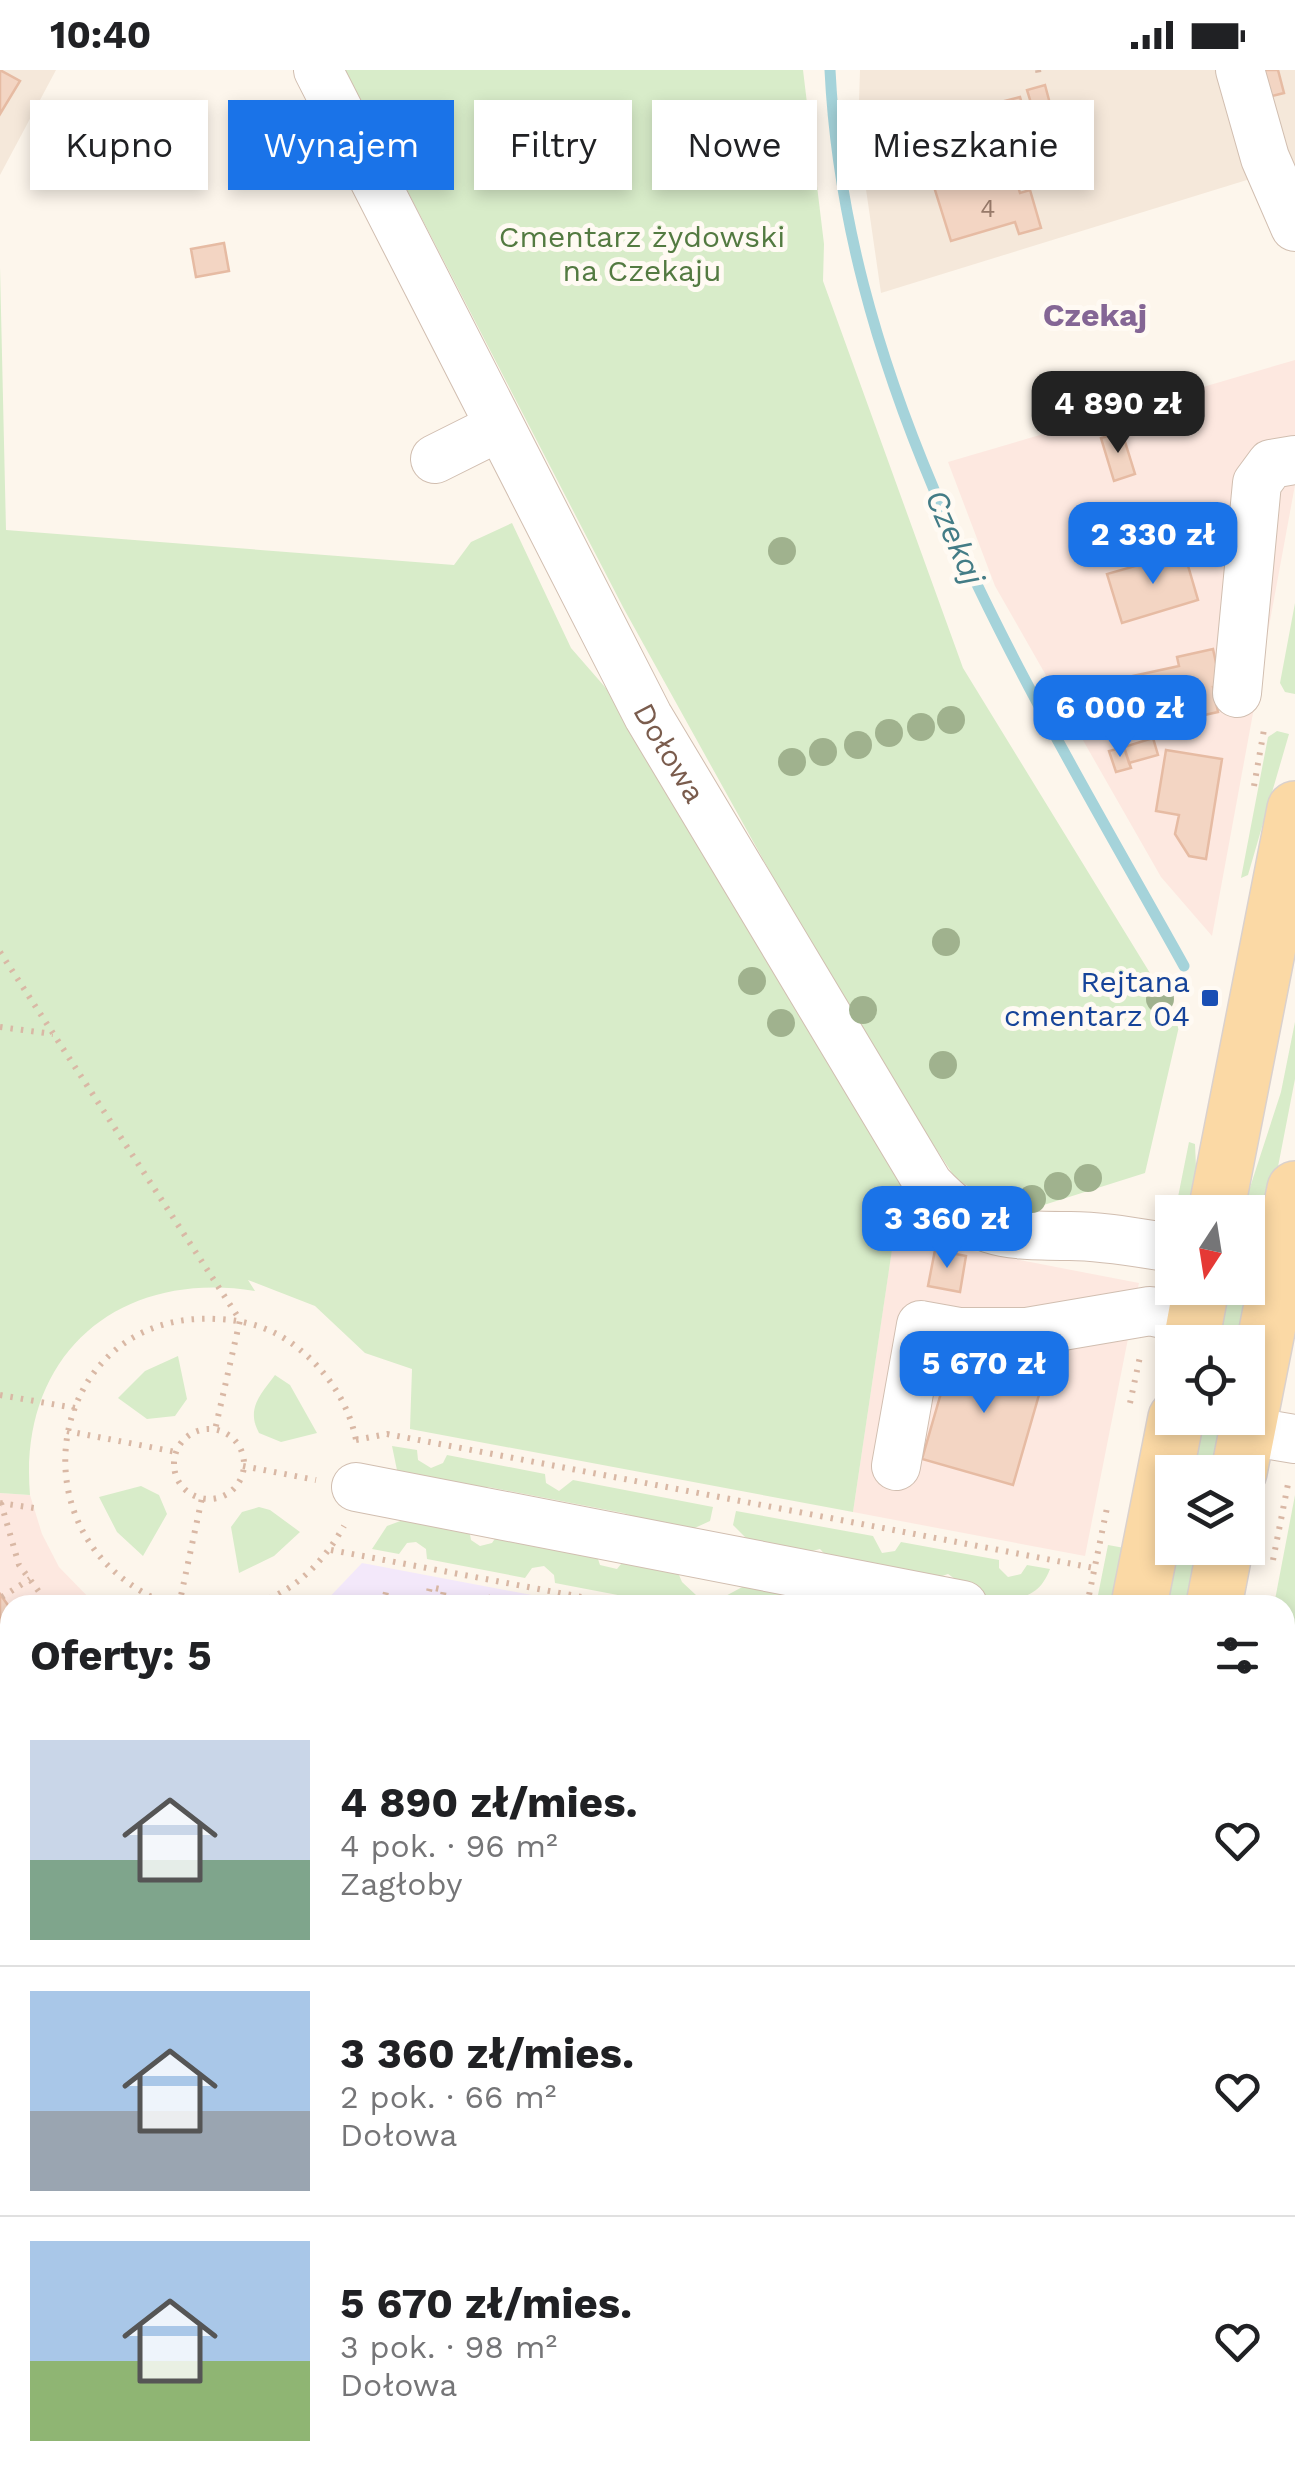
<!DOCTYPE html>
<html lang="pl">
<head>
<meta charset="utf-8">
<style>
	:root { --surface:#fff; --page:#f2f2f2; --text:#202124; --muted:#757577; --line:#e0e0e0; --accent:#1a73e8 }
	body { margin:0; font-family:"Work Sans",sans-serif; background:var(--page); color:var(--text); height:100vh; display:flex; flex-direction:column; font-size:38px; white-space:nowrap }
	* { box-sizing:border-box; margin:0 }
	p { font-size:32px; color:var(--muted) }
	.icon { flex:none; width:55px; height:55px; fill:none; stroke:currentColor; stroke-width:2; stroke-linecap:round; stroke-linejoin:round }
	.map { position:relative; flex:1; overflow:hidden }
	.drawer { position:absolute; left:0px; top:1525px; width:1295px; height:892px; display:flex; flex-direction:column; background:var(--surface); border-radius:30px 30px 0 0; box-shadow:0 5px 15px #0003 }
	.drawer>* { flex:none }
	.top-card { position:absolute; left:30px; top:30px; width:1235px; height:90px; display:flex; gap:20px }
	.needle { width:65px; rotate:192deg }
	.controls { position:absolute; left:1155px; top:1125px; display:grid; gap:20px }
	.controls a { display:grid; place-items:center; width:110px; height:110px; border-radius:0px; background:var(--surface); box-shadow:0 5px 15px #0003; font-size:50px }
	.price { position:absolute; translate:-50% -85px; padding:0 22px; border-radius:20px; background:var(--accent); color:#fff; font-size:32px; line-height:65px; filter:drop-shadow(0 2px 5px #0008) }
	.price::after { content:''; position:absolute; left:50%; top:60px; width:30px; height:22px; margin-left:-15px; background:inherit; clip-path:polygon(0 0,100% 0,50% 100%) }
	.price.on { background:#222; color:#fff }
	ul { padding:0; list-style:none }
	li { display:flex; align-items:center; gap:30px; height:250px; padding:0 30px }
	li+li { border-top:2px solid var(--line) }
	li span { display:grid; place-items:center; flex:none; width:280px; height:200px; border-radius:0px; color:#555 }
	li>.icon { margin-inline-start:auto }
	span .icon { width:120px; height:120px; fill:#fffc; stroke-width:1 }
	li b { font-size:42px }
	h2 { display:flex; justify-content:space-between; align-items:center; height:120px; padding:0 30px; font-size:42px }
	.chip { padding:0 35px; border-radius:0px; background:var(--surface); box-shadow:0 5px 15px #0003; font-size:35px; line-height:90px }
	.chip.on { background:var(--accent); color:#fff }
	.status { display:flex; justify-content:space-between; align-items:center; height:70px; padding:0 50px; background:var(--surface); direction:ltr }
	.status svg { height:28px; fill:currentColor }
	.map>svg:first-child { display:block }
</style>
</head>
<body>
<div class="status"><b>10:40</b><svg viewBox="0 0 49 12"><path d="M0 12V9h3v3zM5 12V6h3v6zM10 12V3h3v9zM15 12V0h3v12zM26 1h20v11H26zM47 4h2v5h-2z"/></svg></div>
<div class="map">
<svg width="1295" height="2417" viewBox="0 0 1295 2417">
	<rect width="100%" height="100%" fill="#fdf6ec"/>
	<path fill="#f5e8da" d="M0 0H56L0 105Z
		M860 0H1295V137L1279 100 881 223 858 64Z
		M0 2381 10 2408H143L194 2417H0Z"/>
	<path fill="#fde8e0" d="M1295 290V415L1212 866 1161 807 995 516 948 392Z
		M897 1145 928 1153 947 1176 1139 1213 1085 1486 853 1442Z
		M0 1423 30 1425 42 1464 59 1497 96 1535H10L9 2268 0 2267Z
		M1295 1455V2417H1117L1119 2408H1285V1535Z"/>
	<path fill="#f3e8fa" d="M362 1493 584 1535H322Z"/>
	<path fill="#d8ecc9" d="M345 0H803L824 174 823 211 963 598 1180 952 1145 1103 1015 1144 956 1109 860 964 624 539Z
		M0 197 6 460 454 495 471 472 512 453 571 578 618 632 819 976 928 1153 897 1146 853 1442 410 1359 412 1299 365 1283 315 1236 248 1210 255 1221C118 1199 18 1285 30 1425L0 1423Z
		M1295 533V624L1285 622 1280 613Z
		M1277 661 1289 664 1248 805 1241 808 1268 667Z
		M1295 952V1009L1244 1272H1213L1224 1218H1248V1142H1242L1281 1022Z
		M1189 1072 1195 1074 1197 1121 1191 1142H1175Z
		M178 1286 187 1329 175 1346 147 1349 118 1328 145 1301Z
		M275 1305 290 1315 317 1363 281 1372 259 1363C246 1339 260 1325 275 1305Z
		M1198 1348H1229L1218 1402H1187Z
		M392 1376 417 1380 418 1390 431 1398 443 1393 447 1385 545 1404 546 1413 559 1421 573 1410 713 1437 710 1451 686 1462 623 1443 488 1417 479 1420 398 1405Z
		M141 1416 159 1425 167 1444 143 1486 117 1462 99 1427Z
		M1295 1425V1746L1285 1744V1535H1274Z
		M259 1437 270 1440 300 1462 274 1486 239 1503 231 1457 242 1442Z
		M736 1441 873 1466 882 1483 895 1481 901 1472 999 1490V1498L1008 1507 1021 1504 1027 1495 1050 1499C1034 1542 995 1527 960 1520L958 1511 948 1504 933 1509 832 1492 820 1479 808 1482 752 1474 733 1455Z
		M403 1450 469 1459 471 1470 480 1476 492 1473 498 1464 596 1483 600 1495 617 1499 626 1488 676 1498 682 1512 696 1525 694 1535H670L555 1513 554 1505 544 1496 532 1498 525 1508 427 1489 426 1479 416 1472 407 1473 399 1484 372 1479 387 1456Z
		M1108 1475 1130 1479 1116 1535H1096Z
		M1173 1478H1204L1192 1535H1161Z
		M746 1515 797 1526 804 1535H719L720 1529Z
		M1295 1876V2071L1288 2069 1291 2052 1285 2050V1932Z
		M1285 2116 1295 2117V2172L1285 2246Z
		M0 2364 10 2366V2408H75L74 2417H0Z
		M603 2408H662L690 2413 689 2417H609Z"/>
	<g fill="none" stroke-linecap="round" stroke-linejoin="round">
		<path stroke="#a5d3da" stroke-width="11" d="M830 0C846 329 1028 616 1184 896"/>
	</g>
	<path fill="#f3d5c3" stroke="#e6bba3" stroke-width="2.5" d="M0 0 20 11 0 44Z
		M1261 0H1278L1284 23 1268 27Z
		M1045 15 1053 45 1036 49 1027 20Z
		M1020 27 1028 54 1013 58 1005 31Z
		M981 89 986 108 1013 101 1020 123 1030 120 1041 158 1019 164 1015 152 951 171 930 104Z
		M224 173 229 201 196 207 191 179Z
		M1122 362 1135 404 1114 411 1101 368Z
		M1107 444 1114 461 1088 471 1081 454Z
		M1184 482 1198 530 1122 553 1107 504Z
		M1213 579 1221 616 1213 617 1218 642 1141 659 1139 650 1123 654 1119 637 1111 639 1105 612 1179 596 1177 587Z
		M1153 668 1158 685 1129 693 1124 677Z
		M1124 677 1131 698 1116 702 1109 681Z
		M1166 680 1222 689 1206 789 1189 786 1175 764 1179 745 1156 741Z
		M935 1180 966 1186 960 1222 928 1216Z
		M954 1278 1045 1304 1013 1415 922 1389Z
		M0 1524 10 1538V1696L0 1694Z
		M10 1752V1877L0 1875V1806Z"/>
	<g fill="none" stroke-linecap="round" stroke-linejoin="round">
		<defs>
			<g id="minor">
				<path id="s1" d="M318 0 648 646 929 1115C978 1167 1003 1165 1070 1166 1104 1166 1139 1173 1172 1178"/>
				<path d="M1240 0 1265 88 1295 157"/>
				<path d="M435 389 499 357"/>
				<path d="M1237 623 1257 413 1271 394 1295 390"/>
				<path d="M1247 1361 1295 1369"/>
				<path d="M896 1396 921 1255 960 1262H1027L1150 1241 1195 1251"/>
				<path d="M356 1417 963 1535"/>
				<path d="M1285 1831 1295 1817"/>
				<path d="M1285 2101 1295 2103"/>
				<path d="M0 2332 10 2334"/>
				<path d="M397 2408 447 2417"/>
				<path d="M856 2408 904 2417"/>
				<path d="M579 2417 580 2408"/>
				<path d="M1177 2417 1179 2408"/>
			</g>
			<path id="major" d="M1216 1142 1295 739
				M1191 1272 1201 1218
				M1239 1402 1295 1119
				M1139 1535 1176 1348
				M1214 1535 1225 1478
				M967 2417 969 2408
				M1041 2417 1043 2408"/>
		</defs>
		<use href="#minor" stroke="#d1beb0" stroke-width="50"/>
		<use href="#major" stroke="#dad1cd" stroke-width="58"/>
		<path stroke="#d9b8a5" stroke-width="6" stroke-dasharray="2.5 8" stroke-linecap="butt" d="M1038 0 1039 6
			M1254 716 1265 654
			M0 882 240 1250 215 1360
			M0 957 53 964
			M0 1325 75 1338
			M1130 1333 1141 1282
			M174 1394a35 35 0 1 1 70 0a35 35 0 1 1-70 0Z
			M67 1361 176 1382
			M356 1370 387 1364 1094 1498
			M243 1396 316 1410
			M0 1433 34 1438
			M1 1433 19 1495 49 1535
			M331 1480 624 1535
			M1273 1490 1289 1409
			M2 1527 30 1509
			M170 1535C4 1472 47 1239 217 1249 245 1250 272 1258 294 1275 327 1300 350 1334 357 1375
			M179 1535 202 1428
			M249 1535C292 1525 323 1493 344 1456
			M383 1535 387 1518
			M441 1535 444 1520 430 1517 427 1530 446 1535
			M484 1535 486 1527 520 1535
			M1087 1535 1108 1433
			M0 2072 10 2074
			M0 2211 10 2159
			M1285 2308 1295 2248
			M1285 2339 1295 2341
			M1285 2386 1295 2371
			M75 2417 77 2408
			M1264 2417 1266 2408"/>
		<use href="#minor" stroke="#fff" stroke-width="48"/>
		<use href="#major" stroke="#fbd9a5" stroke-width="55"/>
	</g>
	<g fill="#a0b28e">
		<circle cx="429" cy="55" r="14"/>
		<circle cx="667" cy="67" r="14"/>
		<circle cx="782" cy="481" r="14"/>
		<circle cx="951" cy="650" r="14"/>
		<circle cx="921" cy="657" r="14"/>
		<circle cx="889" cy="663" r="14"/>
		<circle cx="858" cy="675" r="14"/>
		<circle cx="823" cy="682" r="14"/>
		<circle cx="792" cy="692" r="14"/>
		<circle cx="946" cy="872" r="14"/>
		<circle cx="752" cy="911" r="14"/>
		<circle cx="1160" cy="929" r="14"/>
		<circle cx="863" cy="940" r="14"/>
		<circle cx="781" cy="953" r="14"/>
		<circle cx="943" cy="995" r="14"/>
		<circle cx="1088" cy="1108" r="14"/>
		<circle cx="1058" cy="1116" r="14"/>
		<circle cx="1032" cy="1129" r="14"/>
	</g>
	<rect fill="#1a4fb4" stroke="#fffaf3" stroke-width="4" x="1200" y="918" width="20" height="20" rx="5"/>
	<g text-anchor="middle" dominant-baseline="central" stroke-width="10" stroke-linejoin="round" paint-order="stroke">
		<g font-size="25" fill="#987a6a">
			<text x="988" y="138">4</text>
		</g>
		<g font-size="30" fill="#537a41" stroke="#fffaf3">
			<text x="642" y="166">Cmentarz żydowski<tspan x="642" dy="34">na Czekaju</tspan></text>
		</g>
		<g font-size="30" fill="#7a5c4d" stroke="#fffaf3">
			<text stroke="none"><textPath href="#s1" startOffset="768">Dołowa</textPath></text>
		</g>
		<g font-size="30" fill="#164399" stroke="#fffaf3" text-anchor="end">
			<text x="1190" y="911">Rejtana<tspan x="1190" dy="34">cmentarz 04</tspan></text>
		</g>
		<g font-size="32" font-weight="bold" fill="#846695" stroke="#fffaf3">
			<text x="1095" y="245">Czekaj</text>
		</g>
		<g font-size="32" font-style="italic" fill="#437c86" stroke="#fffaf3">
			<text transform="translate(955 467) rotate(66)">Czekaj</text>
		</g>
	</g>
</svg>
<div class="controls">
<a><svg class="needle" viewBox="-14 -14 28 28"><path d="M0-13l5 13h-10z" fill="#e53935"/><path d="M0 13l5-13h-10z" fill="#757577"/></svg></a>
<a><svg class="icon" aria-label="locate" viewBox="0 0 24 24"><circle cx="12" cy="12" r="6"/><path d="M12 2v4M12 18v4M2 12h4M18 12h4"/></svg></a>
<a><svg class="icon" aria-label="layers" viewBox="0 0 24 24"><path d="M12 4l9 5-9 5-9-5zM3 14l9 5 9-5"/></svg></a>
</div>
<b class="price on" style="left:1118px;top:386px">4 890 zł</b>
<b class="price" style="left:1153px;top:517px">2 330 zł</b>
<b class="price" style="left:1120px;top:690px">6 000 zł</b>
<b class="price" style="left:947px;top:1201px">3 360 zł</b>
<b class="price" style="left:984px;top:1346px">5 670 zł</b>
<div class="top-card">
<a class="chip">Kupno</a>
<a class="chip on">Wynajem</a>
<a class="chip">Filtry</a>
<a class="chip">Nowe</a>
<a class="chip">Mieszkanie</a>
</div>
<section class="drawer">
<h2>Oferty: 5<svg class="icon" aria-label="filters" viewBox="0 0 24 24"><path d="M4 7h16M4 17h16"/><circle cx="9" cy="7" r="2"/><circle cx="15" cy="17" r="2"/></svg></h2>
<ul>
<li><span style="background:linear-gradient(#c9d6e8 60%,#7fa58c 0)"><svg class="icon" aria-label="home" viewBox="0 0 24 24"><path d="M3 11l9-7 9 7M6 9v11h12V9"/></svg></span><div><b>4 890 zł/mies.</b><p>4 pok. · 96 m²</p><p>Zagłoby</p></div><svg class="icon" aria-label="heart" viewBox="0 0 24 24"><path d="M12 20l-8-8c-3-5 5-10 8-4 3-6 11-1 8 4z"/></svg></li>
<li><span style="background:linear-gradient(#a9c7e8 60%,#9aa5b1 0)"><svg class="icon" aria-label="home" viewBox="0 0 24 24"><path d="M3 11l9-7 9 7M6 9v11h12V9"/></svg></span><div><b>3 360 zł/mies.</b><p>2 pok. · 66 m²</p><p>Dołowa</p></div><svg class="icon" aria-label="heart" viewBox="0 0 24 24"><path d="M12 20l-8-8c-3-5 5-10 8-4 3-6 11-1 8 4z"/></svg></li>
<li><span style="background:linear-gradient(#a9c7e8 60%,#8fb573 0)"><svg class="icon" aria-label="home" viewBox="0 0 24 24"><path d="M3 11l9-7 9 7M6 9v11h12V9"/></svg></span><div><b>5 670 zł/mies.</b><p>3 pok. · 98 m²</p><p>Dołowa</p></div><svg class="icon" aria-label="heart" viewBox="0 0 24 24"><path d="M12 20l-8-8c-3-5 5-10 8-4 3-6 11-1 8 4z"/></svg></li>
</ul>
</section>
</div>
</body>
</html>
